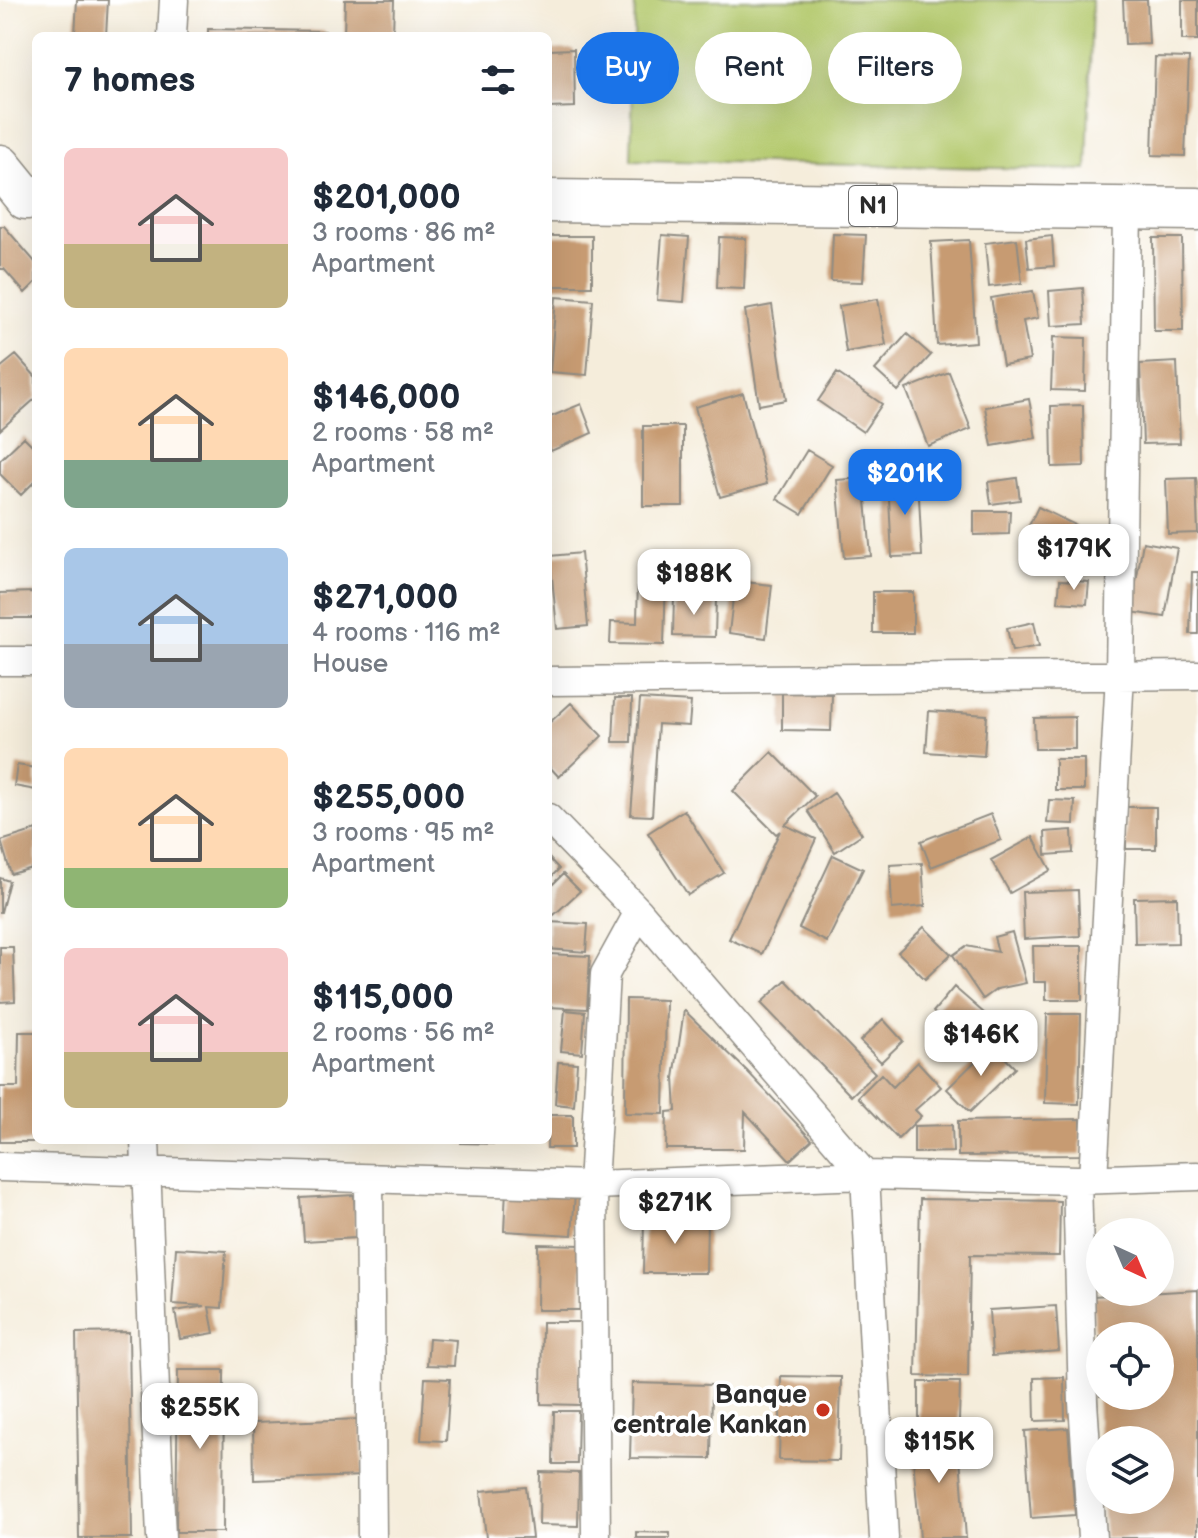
<!DOCTYPE html>
<html lang="en">
<head>
<meta charset="utf-8">
<style>
	:root { --surface:#fff; --page:#f2f2f3; --text:#1f2937; --muted:#747a83; --accent:#1a73e8 }
	body { margin:0; font-family:"Balsamiq Sans",sans-serif; background:var(--page); color:var(--text); height:100vh; display:flex; flex-direction:column; font-size:30px; white-space:nowrap }
	* { box-sizing:border-box; margin:0 }
	p { font-size:26px; color:var(--muted) }
	.icon { flex:none; width:44px; height:44px; fill:none; stroke:currentColor; stroke-width:2; stroke-linecap:round; stroke-linejoin:round }
	.map { position:relative; flex:1; overflow:hidden }
	.side { position:absolute; left:32px; top:32px; width:520px; height:1112px; display:flex; flex-direction:column; background:var(--surface); border-radius:12px; box-shadow:0 8px 32px #0002 }
	.side>* { flex:none }
	.top-card { position:absolute; left:576px; top:32px; width:502px; height:72px; display:flex; gap:16px }
	.needle { width:52px; rotate:136deg }
	.tools { position:absolute; left:1086px; top:1218px; display:grid; gap:16px }
	.tools a { display:grid; place-items:center; width:88px; height:88px; border-radius:50%; background:var(--surface); box-shadow:0 8px 32px #0002; font-size:40px }
	.price { position:absolute; translate:-50% -68px; padding:0 18px; border-radius:16px; background:#fff; color:#222; font-size:26px; line-height:52px; filter:drop-shadow(0 2px 4px #0008) }
	.price::after { content:''; position:absolute; left:50%; top:48px; width:24px; height:18px; margin-left:-12px; background:inherit; clip-path:polygon(0 0,100% 0,50% 100%) }
	.price.selected { background:var(--accent); color:#fff }
	ul { padding:0; list-style:none }
	li { display:flex; align-items:center; gap:24px; height:200px; padding:0 32px }
	li span { display:grid; place-items:center; flex:none; width:224px; height:160px; border-radius:12px; color:#555 }
	li>.icon { margin-inline-start:auto }
	span .icon { width:96px; height:96px; fill:#fffc; stroke-width:1 }
	li b { font-size:34px }
	h2 { display:flex; justify-content:space-between; align-items:center; height:96px; padding:0 32px; font-size:34px }
	.pill { padding:0 28px; border-radius:36px; background:var(--surface); box-shadow:0 8px 32px #0002; font-size:28px; line-height:72px }
	.pill.selected { background:var(--accent); color:#fff }
	.map>svg:first-child { display:block }
</style>
</head>
<body>
<div class="map">
<svg width="1198" height="1538" viewBox="0 0 1198 1538">
	<rect width="100%" height="100%" fill="#fff"/>
	<filter id="ink" filterUnits="userSpaceOnUse"><feTurbulence type="fractalNoise" baseFrequency=".0125" numOctaves="2"/><feDisplacementMap in="SourceGraphic" scale="16" xChannelSelector="R" yChannelSelector="G"/><feConvolveMatrix kernelMatrix="1 2 1 2 8 2 1 2 1" color-interpolation-filters="sRGB"/></filter>
	<filter id="wash" filterUnits="userSpaceOnUse"><feTurbulence type="fractalNoise" baseFrequency=".006" numOctaves="4" result="noise"/><feDisplacementMap in="SourceGraphic" scale="32" xChannelSelector="R" yChannelSelector="G"/><feGaussianBlur stdDeviation="1.8" result="paint"/><feColorMatrix in="noise" values="0 0 0 0 0 0 0 0 0 0 0 0 0 0 0 0 0 1.4 0 .05"/><feComposite in="paint" operator="in"/></filter>
	<g filter="url(#wash)">
		<rect width="100%" height="100%" fill="#f5eddb"/>
		<path fill="#b4c96d" stroke="#707a4c" stroke-width="2" d="M635 0H1092L1087 170 631 160Z"/>
		<g id="blocks">
			<path fill="#c79b72" fill-rule="evenodd" d="M77 0H108L106 36H75Z
				M345 0H394L393 36H344Z
				M1123 0H1147L1149 44 1125 45Z
				M1182 0H1198V40H1182Z
				M208 29 325 31V36H208Z
				M574 49 575 107 548 108V50Z
				M1155 57 1189 58 1185 156 1152 155Z
				M0 226H4L36 263V282L25 293 4 269H0Z
				M833 234 866 235 863 282 831 281Z
				M662 235 689 237 684 302 657 300Z
				M548 236H592V286H548Z
				M1052 236 1054 266 1029 268 1026 239Z
				M719 237 746 238 744 289 717 288Z
				M1153 238H1182L1183 331H1154Z
				M1017 239 1022 283 989 287 985 243Z
				M969 240 976 342 937 345 931 242Z
				M1083 288 1085 324 1051 326 1049 291Z
				M1033 291 1038 318 1023 321 1030 360 1003 365 991 298Z
				M556 297 593 300 587 375 550 372Z
				M878 299 886 345 846 352 839 306Z
				M772 305 786 400 759 405 745 310Z
				M907 334 931 355 898 391 875 370Z
				M1053 337 1086 338 1085 391 1051 390Z
				M16 355 36 377V398L0 430V368Z
				M1177 362 1180 443 1143 444 1140 364Z
				M949 372 971 429 928 446 906 389Z
				M837 373 882 404 863 432 818 401Z
				M743 393 767 484 720 497 695 407Z
				M1029 399 1036 438 992 446 985 407Z
				M581 404 592 433 551 451 548 445V418Z
				M1083 405 1084 466 1052 467 1051 406Z
				M643 426H683V506H643Z
				M24 437 36 449V480L21 495 0 474V460Z
				M807 450 832 465 802 514 777 499Z
				M918 477 922 556 892 557 888 478Z
				M864 478 871 556 844 558 837 480Z
				M1017 478 1020 500 991 504 988 482Z
				M1196 478 1198 533 1168 534 1166 479Z
				M1038 507 1075 525 1060 554 1024 536Z
				M974 511H1010L1009 534 974 535Z
				M1143 542 1177 548 1165 617 1131 612Z
				M581 553 588 626 557 629 550 556Z
				M1192 572H1198V634H1190Z
				M638 575H666L664 645 610 644 611 622 637 623Z
				M1060 580 1089 582 1087 604 1058 602Z
				M735 581 772 585 766 638 729 633Z
				M36 592V618H0V593Z
				M873 592H913V633H873Z
				M674 596 716 598 715 637 673 636Z
				M1034 622 1039 646 1012 651 1007 628Z
				M782 693 832 694 831 731 782 730Z
				M615 698H632L631 742H613Z
				M640 699 691 702 689 726 658 724 652 816 631 815Z
				M571 703 602 736 559 777 548 765V724Z
				M929 711 987 715 984 756 926 752Z
				M1075 717V749H1035L1034 718Z
				M772 752 815 796 785 825 816 839 762 954 729 939 780 831 776 834 733 791Z
				M1055 759H1084V790H1055Z
				M17 765 36 768V790L14 786Z
				M834 793 862 834 835 852 808 811Z
				M1049 800 1075 801 1074 824 1047 823Z
				M1126 807H1156V849H1126Z
				M684 810 724 873 688 895 648 833Z
				M991 814 1001 840 931 867 921 841Z
				M36 830V867L11 874 1 841Z
				M1072 830 1073 853 1046 855 1045 832Z
				M1033 837 1051 870 1010 893 991 860Z
				M833 855 863 869 827 942 799 928Z
				M548 857 559 869 548 880Z
				M922 863 925 906 892 909 890 865Z
				M563 874 580 891 554 915 548 910V889Z
				M0 878 9 881 1 912H0Z
				M1078 890 1080 936 1024 939 1022 892Z
				M1177 897 1178 943 1135 944 1134 898Z
				M548 922 588 924 586 952 548 949Z
				M924 927 951 954 925 979 898 952Z
				M1012 932 1026 983 997 989 983 999 953 955 966 946 998 952 994 937Z
				M1033 946H1082V1000H1046V982H1034Z
				M0 947H13L15 1001 0 1002Z
				M548 954 590 956 587 1009 548 1007Z
				M786 980 875 1073 851 1096 761 1003Z
				M954 987 999 1026 978 1050 933 1012Z
				M626 999 666 1000 664 1114 625 1113Z
				M565 1010 585 1012 582 1053 561 1051Z
				M684 1010 747 1071 812 1140 790 1160 745 1112 744 1149H666L667 1112 676 1111 674 1078Z
				M1047 1014H1081L1079 1104 1045 1103Z
				M883 1019 903 1041 881 1062 860 1041Z
				M19 1032H36V1142H0V1087H18Z
				M992 1045 1015 1068 970 1112 947 1089Z
				M558 1062 577 1063 574 1106 555 1104Z
				M918 1062 941 1087 915 1110 921 1116 898 1139 858 1097 881 1074 893 1087Z
				M548 1115H573V1148H547Z
				M1081 1119V1155L958 1156V1121Z
				M952 1125 953 1152 914 1153V1126Z
				M461 1140H501L500 1144 461 1143Z
				M506 1189 575 1193 572 1235 504 1231Z
				M354 1195 356 1238 304 1241 301 1198Z
				M920 1199 1060 1201 1059 1256 970 1255 968 1377 916 1376Z
				M644 1219 707 1220 706 1273H643Z
				M538 1244 582 1245 581 1310H537Z
				M176 1248 226 1251 222 1308 209 1307 214 1333 180 1339 175 1311 205 1306 172 1304Z
				M1198 1290V1538H1105L1102 1500H1160V1440H1099L1093 1296ZM1100 1336H1160V1396H1100Z
				M1056 1306 1059 1351 992 1356 989 1310Z
				M542 1322H582L580 1405 541 1404Z
				M129 1332 132 1538H79L76 1333Z
				M429 1338 456 1340 454 1366 427 1365Z
				M178 1370H224L223 1532H176Z
				M781 1376 841 1377 839 1461 779 1460Z
				M1064 1377 1065 1420 1035 1421 1034 1378Z
				M425 1378 450 1379 446 1441 421 1440Z
				M919 1382H960L959 1422H919Z
				M632 1383 712 1385 711 1459 630 1458Z
				M554 1411H578L577 1464H553Z
				M361 1419 363 1476 254 1480 253 1423Z
				M1068 1428 1075 1515 1031 1518 1025 1431Z
				M958 1431 966 1538H920L911 1435Z
				M540 1472 579 1473 578 1526 539 1525Z
				M526 1487 532 1538H486L481 1491Z
				M636 1532 670 1533V1538H636Z"/>
		</g>
	</g>
	<g filter="url(#ink)">
		<use href="#blocks" fill-opacity="0" stroke="#908c83" stroke-width="2"/>
		<g fill="none" stroke-linecap="round" stroke-linejoin="round">
			<defs>
				<path id="minor" d="M172 36 174 0
					M0 661H36
					M548 681 1198 675
					M548 818 639 912 865 1175 884 1538
					M145 1140 161 1538
					M0 1167 593 1185 865 1175 1077 1180 1198 1176
					M1093 1179 1120 674 1127 210
					M369 1180 372 1538
					M1077 1180 1083 1402 1092 1538
					M596 1538 593 1185 605 974 639 912"/>
				<path id="highway" d="M0 166 26 198 36 197
					M548 201 1198 209"/>
			</defs>
			<use href="#minor" stroke="#908c83" stroke-width="31"/>
			<use href="#highway" stroke="#908c83" stroke-width="45"/>
			<use href="#minor" stroke="#fff" stroke-width="28"/>
			<use href="#highway" stroke="#fff" stroke-width="42"/>
		</g>
	</g>
	<circle fill="#c8321e" stroke="#fff" stroke-width="3" cx="823" cy="1410" r="8"/>
	<g text-anchor="middle" dominant-baseline="central" stroke-width="7" stroke-linejoin="round" paint-order="stroke">
		<rect fill="#fff" stroke="#6b6b6b" stroke-width="2" x="849" y="186" width="48" height="40" rx="6"/>
		<g font-size="24" font-weight="bold" fill="#2b2b2b">
			<text x="873" y="206">N1</text>
		</g>
		<g font-size="26" font-weight="bold" fill="#2b2b2b" stroke="#fff" text-anchor="end">
			<text x="807" y="1395">Banque<tspan x="807" dy="30">centrale Kankan</tspan></text>
		</g>
	</g>
</svg>
<div class="tools">
<a><svg class="needle" viewBox="-14 -14 28 28"><path d="M0-13l5 13h-10z" fill="#e53935"/><path d="M0 13l5-13h-10z" fill="#747a83"/></svg></a>
<a><svg class="icon" aria-label="locate" viewBox="0 0 24 24"><circle cx="12" cy="12" r="6"/><path d="M12 2v4M12 18v4M2 12h4M18 12h4"/></svg></a>
<a><svg class="icon" aria-label="layers" viewBox="0 0 24 24"><path d="M12 4l9 5-9 5-9-5zM3 14l9 5 9-5"/></svg></a>
</div>
<b class="price selected" style="left:905px;top:517px">$201K</b>
<b class="price" style="left:1074px;top:592px">$179K</b>
<b class="price" style="left:694px;top:617px">$188K</b>
<b class="price" style="left:981px;top:1078px">$146K</b>
<b class="price" style="left:675px;top:1246px">$271K</b>
<b class="price" style="left:200px;top:1451px">$255K</b>
<b class="price" style="left:939px;top:1485px">$115K</b>
<div class="top-card">
<a class="pill selected">Buy</a>
<a class="pill">Rent</a>
<a class="pill">Filters</a>
</div>
<section class="side">
<h2>7 homes<svg class="icon" aria-label="filters" viewBox="0 0 24 24"><path d="M4 7h16M4 17h16"/><circle cx="9" cy="7" r="2"/><circle cx="15" cy="17" r="2"/></svg></h2>
<ul>
<li><span style="background:linear-gradient(#f6c9c9 60%,#c2b280 0)"><svg class="icon" aria-label="home" viewBox="0 0 24 24"><path d="M3 11l9-7 9 7M6 9v11h12V9"/></svg></span><div><b>$201,000</b><p>3 rooms · 86 m²</p><p>Apartment</p></div></li>
<li><span style="background:linear-gradient(#ffd9b3 70%,#7fa58c 0)"><svg class="icon" aria-label="home" viewBox="0 0 24 24"><path d="M3 11l9-7 9 7M6 9v11h12V9"/></svg></span><div><b>$146,000</b><p>2 rooms · 58 m²</p><p>Apartment</p></div></li>
<li><span style="background:linear-gradient(#a9c7e8 60%,#9aa5b1 0)"><svg class="icon" aria-label="home" viewBox="0 0 24 24"><path d="M3 11l9-7 9 7M6 9v11h12V9"/></svg></span><div><b>$271,000</b><p>4 rooms · 116 m²</p><p>House</p></div></li>
<li><span style="background:linear-gradient(#ffd9b3 75%,#8fb573 0)"><svg class="icon" aria-label="home" viewBox="0 0 24 24"><path d="M3 11l9-7 9 7M6 9v11h12V9"/></svg></span><div><b>$255,000</b><p>3 rooms · 95 m²</p><p>Apartment</p></div></li>
<li><span style="background:linear-gradient(#f6c9c9 65%,#c2b280 0)"><svg class="icon" aria-label="home" viewBox="0 0 24 24"><path d="M3 11l9-7 9 7M6 9v11h12V9"/></svg></span><div><b>$115,000</b><p>2 rooms · 56 m²</p><p>Apartment</p></div></li>
</ul>
</section>
</div>
</body>
</html>
